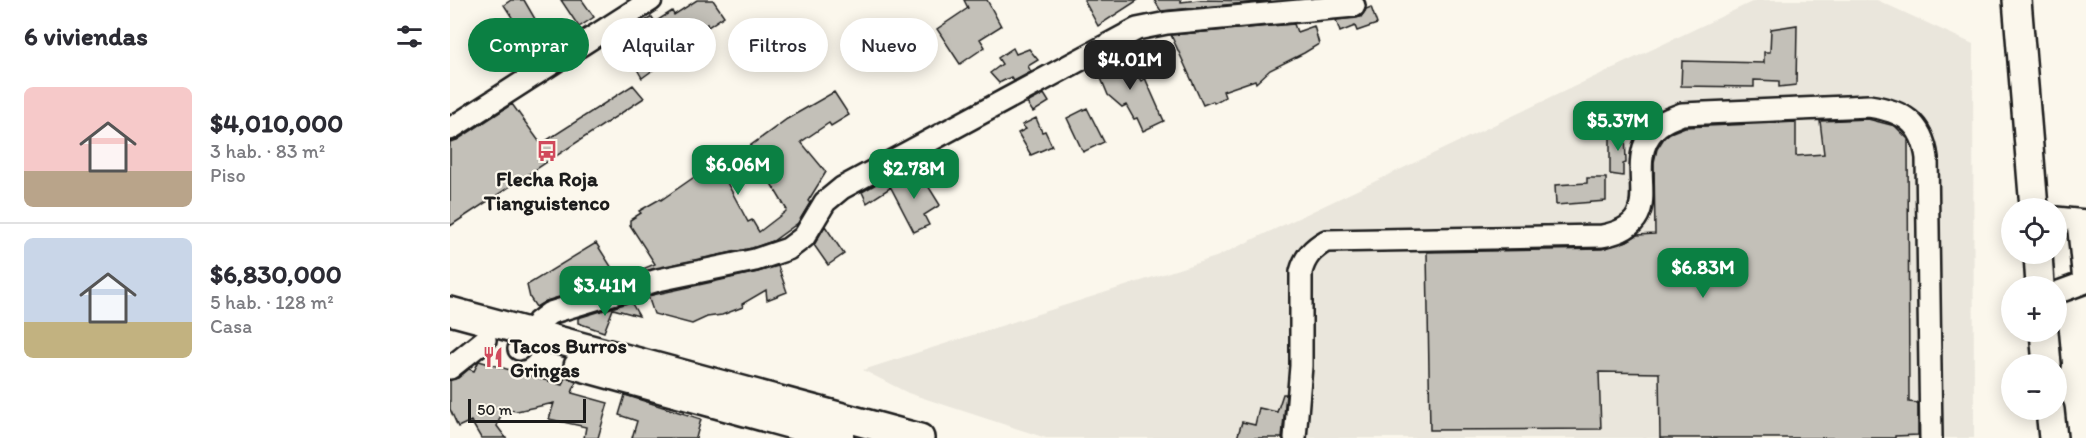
<!DOCTYPE html>
<html lang="es">
<head>
<meta charset="utf-8">
<style>
	:root { --surface:#fff; --page:#f7f7f7; --text:#2b2b33; --muted:#7c7c81; --line:#e1e1e2; --accent:#0b8043 }
	body { margin:0; font-family:Itim,sans-serif; background:var(--page); color:var(--text); height:100vh; display:flex; flex-direction:column; font-size:22px; white-space:nowrap }
	* { box-sizing:border-box; margin:0 }
	p { font-size:20px; color:var(--muted) }
	.icon { flex:none; width:33px; height:33px; fill:none; stroke:currentColor; stroke-width:2; stroke-linecap:round; stroke-linejoin:round }
	.map { position:relative; flex:1; overflow:hidden }
	.drawer { display:flex; flex-direction:column; background:var(--surface); width:450px }
	.drawer>* { flex:none }
	.top-card { position:absolute; left:18px; top:18px; width:570px; height:54px; display:flex; gap:12px }
	.controls { position:absolute; left:1551px; top:198px; display:grid; gap:12px }
	.controls a { display:grid; place-items:center; width:66px; height:66px; border-radius:50%; background:var(--surface); box-shadow:0 3px 15px #0003; font-size:30px }
	.scale { position:absolute; left:18px; bottom:15px; width:118px; box-sizing:border-box; padding-left:6px; border:3px solid #1c1c1c; border-top:0; font-size:16px; line-height:21px; white-space:nowrap; color:#1c1c1c; -webkit-text-stroke:4px #fbf7ec; paint-order:stroke }
	.price { position:absolute; translate:-50% -51px; padding:0 14px; border-radius:12px; background:var(--accent); color:#fff; font-size:20px; line-height:39px; filter:drop-shadow(0 2px 3px #0008) }
	.price::after { content:''; position:absolute; left:50%; top:36px; width:18px; height:14px; margin-left:-9px; background:inherit; clip-path:polygon(0 0,100% 0,50% 100%) }
	.price.on { background:#222; color:#fff }
	ul { padding:0; list-style:none }
	li { display:flex; align-items:center; gap:18px; height:150px; padding:0 24px }
	li+li { border-top:2px solid var(--line) }
	li span { display:grid; place-items:center; flex:none; width:168px; height:120px; border-radius:9px; color:#555 }
	li>.icon { margin-inline-start:auto }
	span .icon { width:72px; height:72px; fill:#fffc; stroke-width:1 }
	li b { font-size:26px }
	h2 { display:flex; justify-content:space-between; align-items:center; height:72px; padding:0 24px; font-size:26px }
	.tag { padding:0 21px; border-radius:27px; background:var(--surface); box-shadow:0 3px 15px #0003; font-size:21px; line-height:54px }
	.tag.on { background:var(--accent); color:#fff }
	main { display:flex; flex:1; min-height:0 }
	.map>svg:first-child { display:block }
</style>
</head>
<body>
<main>
<section class="drawer">
<h2>6 viviendas<svg class="icon" aria-label="filters" viewBox="0 0 24 24"><path d="M4 7h16M4 17h16"/><circle cx="9" cy="7" r="2"/><circle cx="15" cy="17" r="2"/></svg></h2>
<ul>
<li><span style="background:linear-gradient(#f6c9c9 70%,#b9a48a 0)"><svg class="icon" aria-label="home" viewBox="0 0 24 24"><path d="M3 11l9-7 9 7M6 9v11h12V9"/></svg></span><div><b>$4,010,000</b><p>3 hab. · 83 m²</p><p>Piso</p></div></li>
<li><span style="background:linear-gradient(#c9d6e8 70%,#c2b280 0)"><svg class="icon" aria-label="home" viewBox="0 0 24 24"><path d="M3 11l9-7 9 7M6 9v11h12V9"/></svg></span><div><b>$6,830,000</b><p>5 hab. · 128 m²</p><p>Casa</p></div></li>
</ul>
</section>
<div class="map">
<svg width="1636" height="438" viewBox="0 0 1636 438">
	<rect width="100%" height="100%" fill="#fbf7ec"/>
	<filter id="ink" filterUnits="userSpaceOnUse"><feTurbulence type="fractalNoise" baseFrequency=".0167" numOctaves="2"/><feDisplacementMap in="SourceGraphic" scale="12" xChannelSelector="R" yChannelSelector="G"/><feConvolveMatrix kernelMatrix="1 2 1 2 8 2 1 2 1" color-interpolation-filters="sRGB"/></filter>
	<g filter="url(#ink)">
		<path fill="#eae6dc" d="M1306 0H1427L1523 44 1524 438H596L458 393 413 370 766 257Z"/>
		<path fill="#c3c0b8" stroke="#1c1c1c" stroke-width="1.5" d="M61 0H74L99 43 66 68 62 61 49 70 29 38 40 30 53 49 74 36 54 5Z
			M111 0H132L144 17 129 27Z
			M247 0H263L274 16 258 27 257 24 224 45 221 40 203 62 207 67 192 78 175 48 166 54 158 42 202 17 205 22 222 11 224 15Z
			M514 0H537L551 26 530 39 535 47 510 64 487 29 518 8Z
			M634 0H688L648 26Z
			M704 0H731V2L749 0 818 1 711 11Z
			M921 7 927 24 907 31 905 26 890 32 886 20 911 17 916 9Z
			M844 24 847 32 864 26 869 44 854 53 820 70 806 83 805 80 773 91 775 97 764 103 763 101 753 105 721 35Z
			M1347 25 1346 85 1329 87V81L1304 80V87L1231 86 1232 61 1314 63V52H1320L1321 29Z
			M563 48 566 54 579 49 588 60 578 66 581 72 564 81 561 77 549 83 540 73 552 64 548 58Z
			M673 51 678 64 680 63 691 81 695 78 714 121 693 131 687 118 684 119 676 105 672 107 658 95 646 66Z
			M183 85 194 98 0 226V142L7 140 62 104 91 144Z
			M384 92 399 115 381 126 379 123 351 142 376 172 358 201 360 203 348 223 323 241 302 248 190 272V270L205 264 180 225V220L191 213 189 211 210 199 211 200 266 162 298 222 302 220 309 232 335 212 337 210 313 170H311L297 148 337 119Z
			M594 94 599 102 583 112 577 103Z
			M637 108 654 142 633 152 617 118Z
			M586 118 592 132 595 131 602 146 581 155 568 133 576 129 572 125Z
			M1418 119 1445 126 1458 139 1459 402 1468 403V435L1445 436V438H1210L1209 373 1149 372 1151 429 980 430 977 252 1152 249 1177 241 1187 235 1205 234 1204 162 1207 149 1214 138 1220 133 1235 127 1346 122V156L1374 154 1370 121Z
			M1175 130 1176 163 1173 164V176L1160 174V132Z
			M449 174 455 185 472 176 490 205 474 215 479 225 464 232 437 180Z
			M1137 178H1156V201L1106 205 1105 185 1137 183Z
			M435 179 440 188 417 203 412 192Z
			M375 226 394 254 378 265 364 245Z
			M146 243 169 279 96 301 86 307 80 298 77 285Z
			M328 266 337 292 317 300 316 290 292 304 293 307 272 315 257 317 242 324 204 314 198 296 308 272Z
			M181 302 189 316 163 309 154 332 128 323V318Z
			M29 361 112 385 115 377 126 382 122 393 158 403 148 438H134L136 427 99 419 104 403 67 411 53 409 47 426 56 438H31L21 421 8 427 0 409V380L8 378 19 369 24 371Z
			M833 394H836L832 438H787L792 422 805 425 809 408 827 412Z
			M175 395 251 419 246 438H182L187 421 169 415Z"/>
		<g fill="none" stroke-linecap="round" stroke-linejoin="round">
			<defs>
				<path id="minor" d="M0 129 201 0
					M1606 218 1636 221
					M1628 220 1634 282
					M1606 293 1636 282
					M69 349 88 322 100 313 208 280 305 260 338 249 354 237 375 202 392 188 687 29 717 23 904 6
					M0 368 35 340
					M845 438 851 366V272C855 257 862 249 876 241L1152 236C1223 223 1170 167 1204 130 1211 121 1222 118 1232 114L1419 106C1453 111 1472 122 1477 158L1481 438"/>
				<path id="major" d="M1567 0 1584 208
					M1588 254 1590 286
					M0 311 470 438
					M1594 332 1597 364
					M128 366 390 438
					M1600 410 1603 438"/>
			</defs>
			<use href="#minor" stroke="#1c1c1c" stroke-width="26"/>
			<use href="#major" stroke="#1c1c1c" stroke-width="32"/>
			<use href="#minor" stroke="#fbf7ec" stroke-width="21"/>
			<use href="#major" stroke="#fbf7ec" stroke-width="27"/>
		</g>
	</g>
	<defs>
		<symbol id="bus-bare" viewBox="-9 -9 18 18"><path d="M-5-6H5V4H4V6H2V4H-2V6H-4V4H-5ZM-3.5-4V0h7V-4ZM-3.5 1.2v1.5H-2V1.2ZM2 1.2v1.5H3.5V1.2Z" fill="#d1495b" stroke="#fbf7ec" stroke-width="2.5" paint-order="stroke"/></symbol>
		<symbol id="restaurant-bare" viewBox="-9 -9 18 18"><path d="M-5-6h1v4h1v-4h1v4h1v-4h1v5L-1.5 .5V6h-2V.5L-5-1ZM5-6V6H3V1.5H1.5Q1.5-4 5-6Z" fill="#d1495b" stroke="#fbf7ec" stroke-width="2.5" paint-order="stroke"/></symbol>
	</defs>
	<g fill-rule="evenodd">
		<use href="#bus-bare" x="82" y="136" width="30" height="30"/>
		<use href="#restaurant-bare" x="28" y="342" width="30" height="30"/>
	</g>
	<g text-anchor="middle" dominant-baseline="central" stroke-width="4.5" stroke-linejoin="round" paint-order="stroke">
		<g font-size="21" font-weight="bold" fill="#1c1c1c" stroke="#fbf7ec">
			<text x="97" y="178">Flecha Roja<tspan x="97" dy="24">Tianguistenco</tspan></text>
			<text x="60" y="345" text-anchor="start">Tacos Burros<tspan x="60" dy="24">Gringas</tspan></text>
		</g>
	</g>
</svg>
<div class="controls">
<a><svg class="icon" aria-label="locate" viewBox="0 0 24 24"><circle cx="12" cy="12" r="6"/><path d="M12 2v4M12 18v4M2 12h4M18 12h4"/></svg></a>
<a>+</a>
<a>−</a>
</div>
<div class="scale">50 m</div>
<b class="price on" style="left:680px;top:91px">$4.01M</b>
<b class="price" style="left:1168px;top:152px">$5.37M</b>
<b class="price" style="left:288px;top:196px">$6.06M</b>
<b class="price" style="left:464px;top:200px">$2.78M</b>
<b class="price" style="left:1253px;top:299px">$6.83M</b>
<b class="price" style="left:155px;top:317px">$3.41M</b>
<div class="top-card">
<a class="tag on">Comprar</a>
<a class="tag">Alquilar</a>
<a class="tag">Filtros</a>
<a class="tag">Nuevo</a>
</div>
</div>
</main>
</body>
</html>
